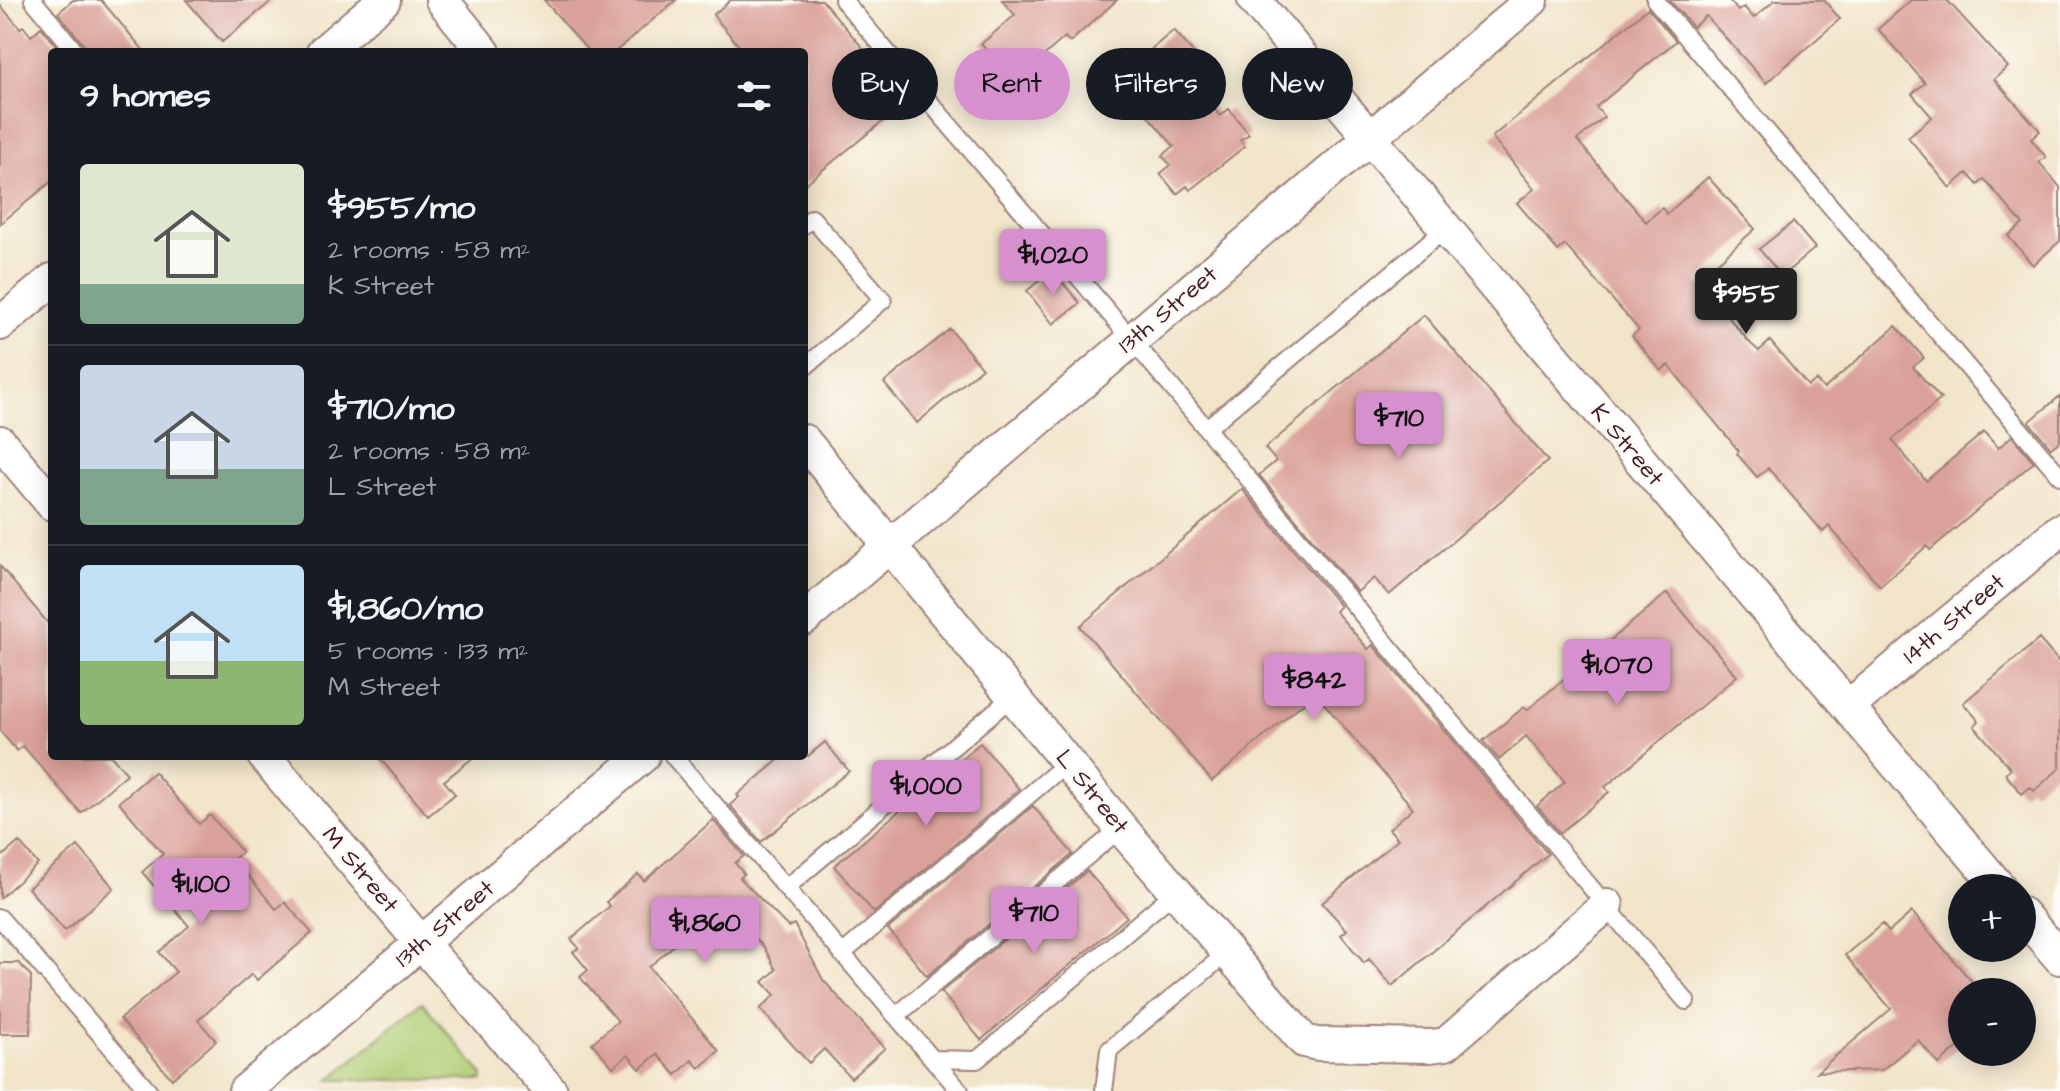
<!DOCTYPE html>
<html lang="en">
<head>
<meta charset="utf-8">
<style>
	:root { --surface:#171b24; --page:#20242c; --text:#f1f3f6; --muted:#9ea1a6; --line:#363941; --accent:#d690ce }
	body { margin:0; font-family:"Architects Daughter",sans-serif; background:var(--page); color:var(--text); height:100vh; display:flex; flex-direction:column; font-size:30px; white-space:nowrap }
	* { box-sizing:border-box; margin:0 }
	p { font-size:26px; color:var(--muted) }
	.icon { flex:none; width:44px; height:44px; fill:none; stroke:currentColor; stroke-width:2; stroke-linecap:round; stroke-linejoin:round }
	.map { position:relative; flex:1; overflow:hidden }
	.details { position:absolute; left:48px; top:48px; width:760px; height:712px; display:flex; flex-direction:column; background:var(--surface); border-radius:8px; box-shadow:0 4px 20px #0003 }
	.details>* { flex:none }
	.top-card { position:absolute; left:832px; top:48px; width:760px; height:72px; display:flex; gap:16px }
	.fabs { position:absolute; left:1948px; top:874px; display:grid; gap:16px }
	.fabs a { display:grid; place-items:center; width:88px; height:88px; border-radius:50%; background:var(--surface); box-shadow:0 4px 20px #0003; font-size:40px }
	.price { position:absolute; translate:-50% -68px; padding:0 18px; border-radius:8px; background:var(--accent); color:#111; font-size:26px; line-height:52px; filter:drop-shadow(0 2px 4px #0008) }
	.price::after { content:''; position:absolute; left:50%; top:48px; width:24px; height:18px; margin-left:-12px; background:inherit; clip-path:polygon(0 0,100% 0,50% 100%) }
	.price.current { background:#222; color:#fff }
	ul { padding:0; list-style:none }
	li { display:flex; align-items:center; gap:24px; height:200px; padding:0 32px }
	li+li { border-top:2px solid var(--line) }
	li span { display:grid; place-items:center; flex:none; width:224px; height:160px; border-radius:8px; color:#555 }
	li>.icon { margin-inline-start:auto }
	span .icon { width:96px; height:96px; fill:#fffc; stroke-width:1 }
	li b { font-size:34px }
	h2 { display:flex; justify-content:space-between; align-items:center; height:96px; padding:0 32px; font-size:34px }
	.tag { padding:0 28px; border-radius:36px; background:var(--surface); box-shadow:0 4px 20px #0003; font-size:28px; line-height:72px }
	.tag.current { background:var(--accent); color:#111 }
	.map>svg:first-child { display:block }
</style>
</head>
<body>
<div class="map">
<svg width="2060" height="1091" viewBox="0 0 2060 1091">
	<rect width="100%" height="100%" fill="#fdfcf7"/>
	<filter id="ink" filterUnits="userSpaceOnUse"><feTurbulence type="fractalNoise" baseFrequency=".0125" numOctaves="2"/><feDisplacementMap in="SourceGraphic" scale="16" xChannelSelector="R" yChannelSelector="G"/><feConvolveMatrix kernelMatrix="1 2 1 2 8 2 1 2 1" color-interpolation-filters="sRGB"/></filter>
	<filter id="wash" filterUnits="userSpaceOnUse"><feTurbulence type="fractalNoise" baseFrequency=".006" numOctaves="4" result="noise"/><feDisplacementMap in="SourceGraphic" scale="32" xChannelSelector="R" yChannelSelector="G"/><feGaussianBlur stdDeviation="1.8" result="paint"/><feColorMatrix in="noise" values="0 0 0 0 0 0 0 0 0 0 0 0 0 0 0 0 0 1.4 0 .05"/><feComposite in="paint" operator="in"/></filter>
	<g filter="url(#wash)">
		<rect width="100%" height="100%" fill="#f1e4c9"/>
		<path fill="#b0cd74" stroke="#7d7650" stroke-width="2" d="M422 1002 483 1075V1080H329Z"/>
		<g id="blocks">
			<path fill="#daa19a" d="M73 0H101L145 52H87L84 45 58 13Z
				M186 0H273L222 42Z
				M544 0H676L615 52H589Z
				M731 0H822L908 101 804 185V52H744L713 15Z
				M1002 0H1117L1070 42 1065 37 991 102 972 82 996 61 981 44 1015 15Z
				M1669 0H1729L1738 11 1744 7 1754 18 1775 0H1824L1840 19 1766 83 1706 16 1693 27Z
				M1911 0H1947L2008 67 1994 79 2040 131 2031 139 2046 157 2039 162 2060 187V241L2033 265 2008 236 2023 224 1984 179 1978 185 1967 173 1950 188 1908 137 1932 117 1912 94 1925 83 1878 29Z
				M0 5 20 28 23 26 31 36 41 27 62 52H52V181L0 224Z
				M1648 8 1676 41 1596 107 1604 117 1577 140 1646 222 1662 208 1667 214 1708 177 1755 229 1697 281 1751 344 1759 351 1770 341 1808 386 1816 380 1824 389 1896 326 1924 358 1913 367 1941 399 1892 440 1926 481 1984 432 1998 448 2012 436 2034 462 1930 550 1927 546 1880 586 1829 526 1823 532 1768 468 1757 477 1737 454 1739 451 1668 365 1661 371 1632 336 1639 330 1565 245 1558 251 1517 203 1534 189 1492 137Z
				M1174 30 1203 64 1188 77 1220 116 1229 109 1249 134 1240 140 1245 146 1190 190 1187 186 1177 194 1160 174 1171 165 1162 156 1174 146 1116 79Z
				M1793 222 1815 248 1782 276 1759 249Z
				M1052 270 1080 303 1053 324 1027 291Z
				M1424 315 1548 461 1389 595 1374 578 1357 592 1259 475 1276 461 1265 448Z
				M950 329 982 368 917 423 884 383Z
				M2060 396V441L2051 448 2029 422Z
				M1242 489 1340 606 1335 611 1368 649 1373 645 1548 854 1392 986 1369 959 1364 963 1341 935 1347 930 1322 903 1398 839 1389 829 1413 808 1315 693 1212 781 1080 626Z
				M0 566 52 628V756H111L127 774 81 813 23 746 17 751 0 731Z
				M1667 593 1737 676 1605 787 1609 792 1560 833 1537 806 1565 782 1526 736 1499 760 1483 741 1524 707 1527 710Z
				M2039 639 2060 663V768L2034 791 2030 787 2022 794 2005 774 2011 769 1974 726 1979 721 1963 703Z
				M825 742 849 771 761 842 730 805 739 797 737 795 783 756H808Z
				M980 743 1019 789 874 913 834 866Z
				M378 756H475L444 781 455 794 428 816Z
				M154 772 199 824 210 815 242 852 234 859 276 909 285 902 312 933 257 980 252 974 198 1020 216 1041 172 1079 120 1019 176 972 159 952 189 926 142 872 163 854 119 802Z
				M1033 806 1073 854 927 976 888 929Z
				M713 820 744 856 735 863 744 874 740 878 788 927 794 924 823 980 885 1048 851 1078 824 1049 809 1063 760 1009 775 995 763 982 776 970 764 947 722 903 649 967 719 1051 699 1068 692 1060 676 1075 657 1054 640 1069 628 1055 613 1067 592 1043 618 1021 580 977 588 970 573 952 579 948 571 939 610 906 606 902 638 874 644 881Z
				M19 842 38 864 0 898V858Z
				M78 846 114 888 65 931 28 888Z
				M1087 871 1127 917 981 1040 941 992Z
				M1912 912 1981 992H1962V1044L1939 1064 1918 1040 1882 1070 1817 1072 1891 1009 1845 955 1882 924 1889 932Z
				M0 963H19L31 976 30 1034H0Z"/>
		</g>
	</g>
	<g filter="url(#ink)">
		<use href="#blocks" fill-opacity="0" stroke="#9e827a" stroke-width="2"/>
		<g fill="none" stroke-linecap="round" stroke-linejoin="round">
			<defs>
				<path id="service" d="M33 0 76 52
					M843 0 1132 340 1686 1001
					M1655 0 2060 476
					M804 225 812 218 883 300 804 368
					M1207 428 1445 229
					M673 756 960 1091
					M786 888 1013 696
					M0 918 149 1091
					M842 954 1068 762
					M896 1016 1121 828
					M933 1059 977 1060 1176 891
					M1104 1091 1109 1050 1227 953"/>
				<path id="minor" d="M442 0 484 52
					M1254 0 2000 888
					M323 52 384 0
					M0 324 52 280
					M804 441 1121 828 1304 1041 1317 1044 1431 1046 1446 1044 1607 905
					M0 442 52 504
					M804 619 1532 0
					M1848 707 2060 530
					M264 756 422 944 551 1091
					M2022 914 2060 958
					M245 1091 643 756"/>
			</defs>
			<use href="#service" stroke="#9e827a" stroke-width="20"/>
			<use href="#minor" stroke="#9e827a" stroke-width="36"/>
			<use href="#service" stroke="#fff" stroke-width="16"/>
			<use href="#minor" stroke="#fff" stroke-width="32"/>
		</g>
	</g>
	<g text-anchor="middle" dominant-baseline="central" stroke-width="8" stroke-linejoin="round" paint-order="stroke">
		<g font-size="24" fill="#4a1f2b" stroke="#fdfcf7">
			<text transform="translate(1168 310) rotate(-40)">13th Street</text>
			<text transform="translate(1627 445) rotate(50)">K Street</text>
			<text transform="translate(1954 619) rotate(-40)">14th Street</text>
			<text transform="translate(1092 792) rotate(51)">L Street</text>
			<text transform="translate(360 870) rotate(50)">M Street</text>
			<text transform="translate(445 924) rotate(-40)">13th Street</text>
		</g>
	</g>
</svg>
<div class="fabs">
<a>+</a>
<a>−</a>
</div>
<b class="price" style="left:1053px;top:297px">$1,020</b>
<b class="price current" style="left:1746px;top:336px">$955</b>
<b class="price" style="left:1399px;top:460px">$710</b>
<b class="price" style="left:1617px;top:707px">$1,070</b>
<b class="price" style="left:1314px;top:722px">$842</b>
<b class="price" style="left:926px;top:828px">$1,000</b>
<b class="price" style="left:201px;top:926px">$1,100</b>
<b class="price" style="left:1034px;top:955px">$710</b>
<b class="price" style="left:705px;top:965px">$1,860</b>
<div class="top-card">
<a class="tag">Buy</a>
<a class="tag current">Rent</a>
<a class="tag">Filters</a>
<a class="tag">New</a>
</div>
<section class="details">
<h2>9 homes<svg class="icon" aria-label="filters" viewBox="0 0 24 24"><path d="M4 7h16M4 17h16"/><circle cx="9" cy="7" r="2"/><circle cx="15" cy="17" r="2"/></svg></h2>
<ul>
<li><span style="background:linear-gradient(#dfe7d0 75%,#7fa58c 0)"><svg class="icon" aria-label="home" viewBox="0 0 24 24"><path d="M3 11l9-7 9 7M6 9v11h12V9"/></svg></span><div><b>$955/mo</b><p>2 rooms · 58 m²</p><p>K Street</p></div></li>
<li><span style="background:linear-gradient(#c9d6e8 65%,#7fa58c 0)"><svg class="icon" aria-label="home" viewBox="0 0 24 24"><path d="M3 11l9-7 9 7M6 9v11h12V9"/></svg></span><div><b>$710/mo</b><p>2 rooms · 58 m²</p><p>L Street</p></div></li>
<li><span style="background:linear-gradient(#bfe0f5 60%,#8fb573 0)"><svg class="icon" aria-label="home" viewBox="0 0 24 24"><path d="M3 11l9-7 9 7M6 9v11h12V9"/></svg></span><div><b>$1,860/mo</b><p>5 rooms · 133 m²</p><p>M Street</p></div></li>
</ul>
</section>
</div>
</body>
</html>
